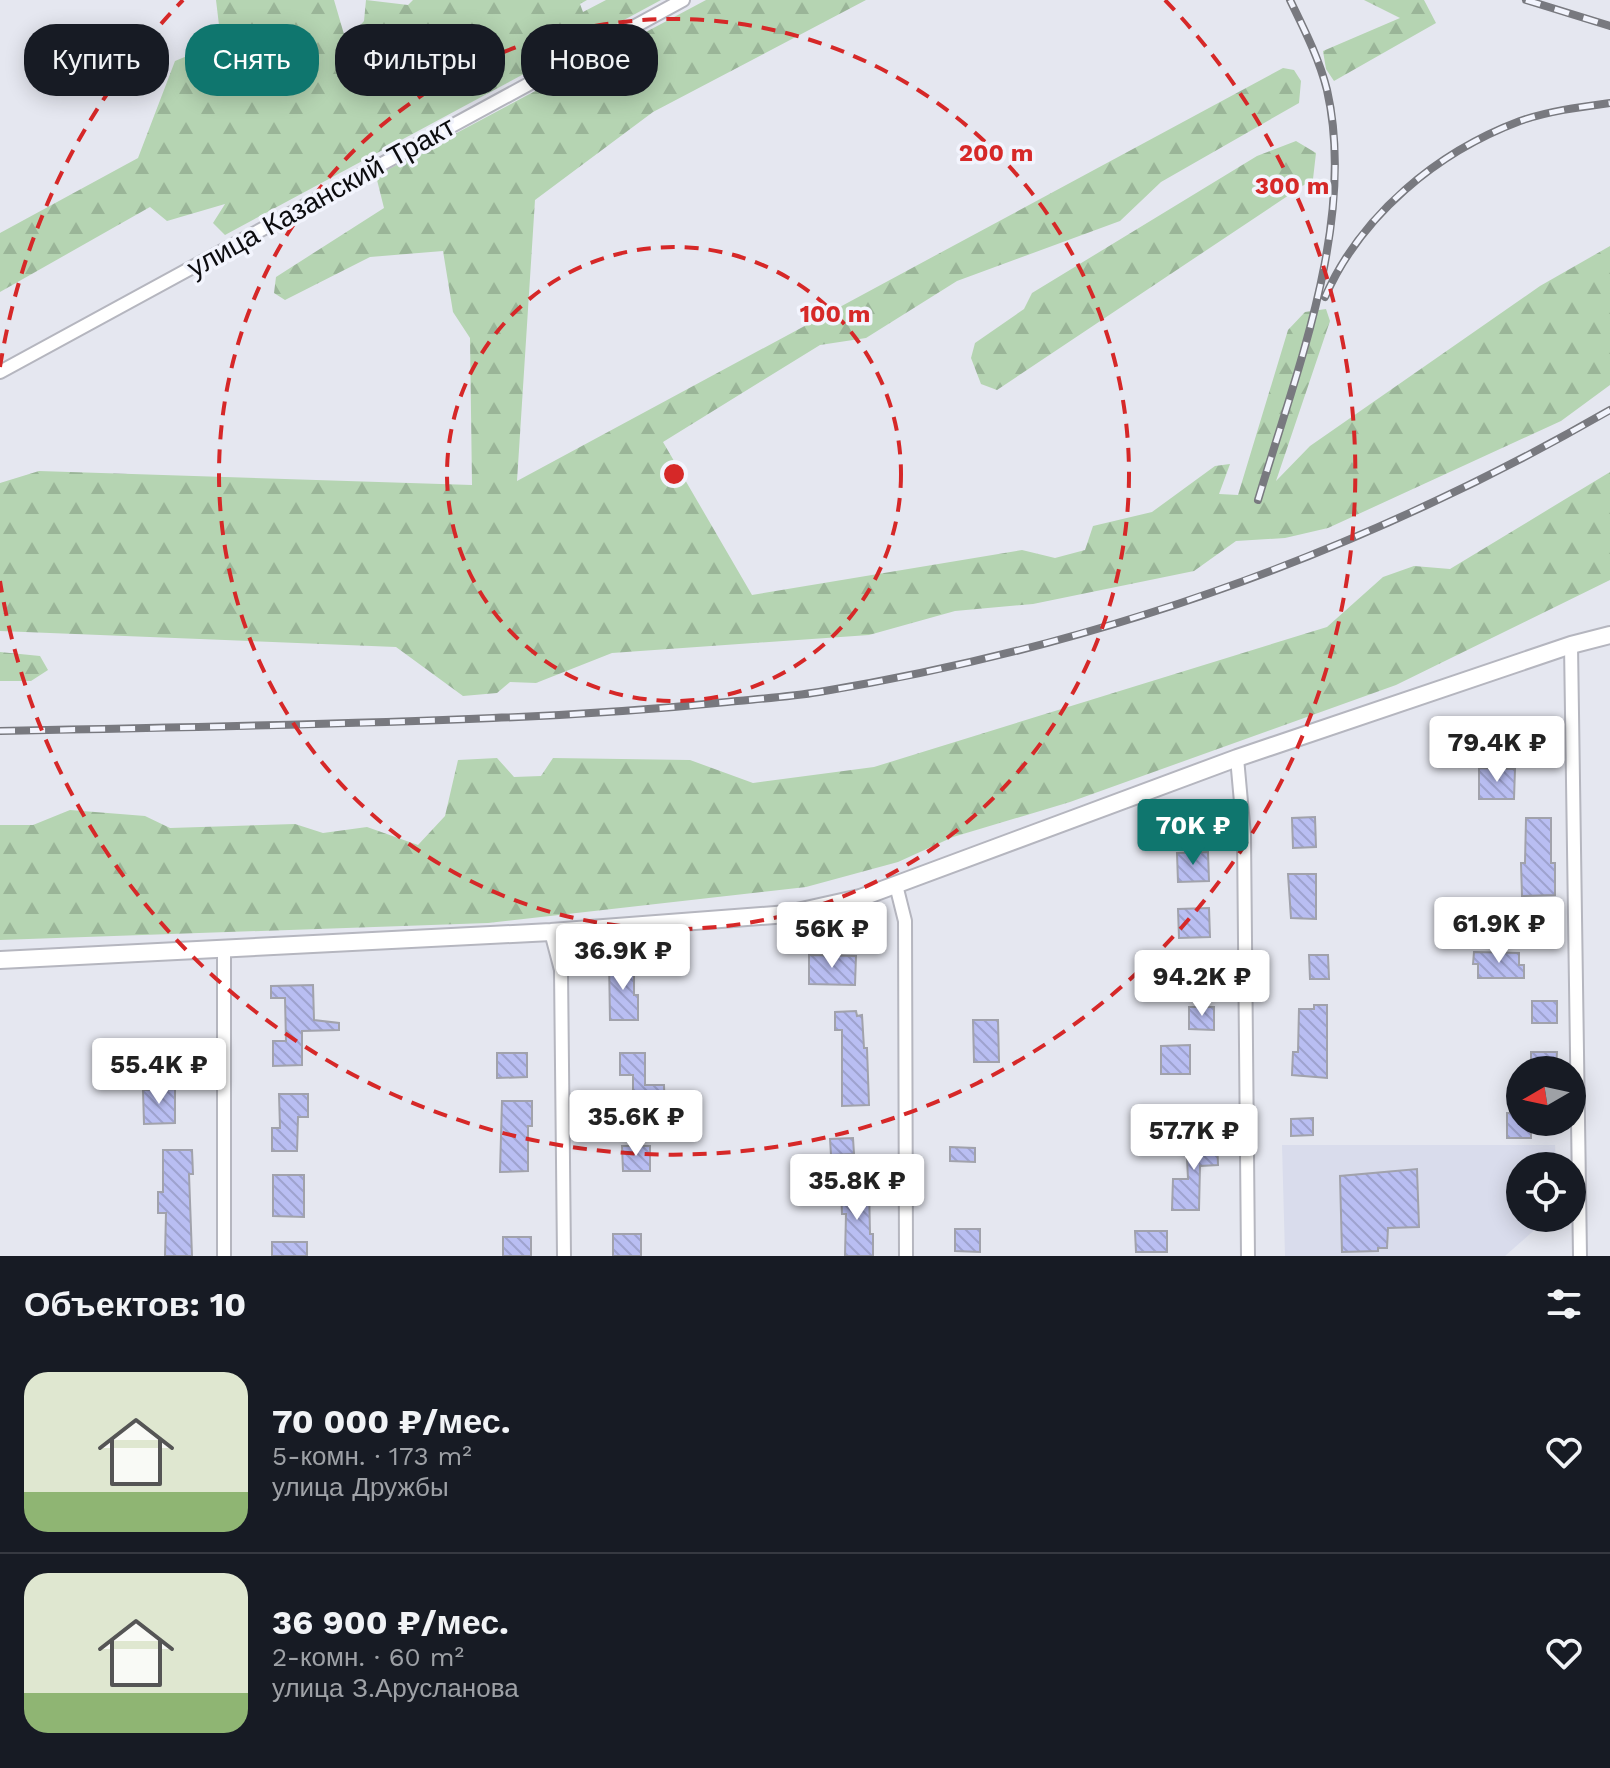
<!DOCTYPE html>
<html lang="ru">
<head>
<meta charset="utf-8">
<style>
	:root { --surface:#171b24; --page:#20242c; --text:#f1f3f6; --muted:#9ea1a6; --line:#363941; --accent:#0f766e }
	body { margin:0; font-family:"Work Sans",sans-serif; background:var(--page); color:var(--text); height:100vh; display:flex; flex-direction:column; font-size:30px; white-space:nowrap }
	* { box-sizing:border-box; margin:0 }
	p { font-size:26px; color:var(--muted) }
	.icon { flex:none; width:44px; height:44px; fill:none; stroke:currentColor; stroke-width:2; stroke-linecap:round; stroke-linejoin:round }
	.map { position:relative; height:1256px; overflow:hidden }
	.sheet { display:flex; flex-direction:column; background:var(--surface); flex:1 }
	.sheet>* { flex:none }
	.banner { position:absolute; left:24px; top:24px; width:800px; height:72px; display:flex; gap:16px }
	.needle { width:52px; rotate:261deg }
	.tools { position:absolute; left:1506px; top:1056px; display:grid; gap:16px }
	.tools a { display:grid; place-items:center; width:80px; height:80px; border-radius:50%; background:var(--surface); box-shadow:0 4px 20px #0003; font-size:40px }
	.price { position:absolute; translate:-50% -68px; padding:0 18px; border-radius:8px; background:#fff; color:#222; font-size:26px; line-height:52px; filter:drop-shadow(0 2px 4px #0008) }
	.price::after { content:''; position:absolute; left:50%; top:48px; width:24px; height:18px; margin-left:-12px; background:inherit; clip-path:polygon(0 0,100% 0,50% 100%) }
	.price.current { background:var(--accent); color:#fff }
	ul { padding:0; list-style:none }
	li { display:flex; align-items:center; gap:24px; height:200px; padding:0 24px }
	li+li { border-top:2px solid var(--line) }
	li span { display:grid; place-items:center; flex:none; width:224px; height:160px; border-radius:24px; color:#555 }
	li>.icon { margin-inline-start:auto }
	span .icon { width:96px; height:96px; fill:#fffc; stroke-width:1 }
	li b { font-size:34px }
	h2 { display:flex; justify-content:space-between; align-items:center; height:96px; padding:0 24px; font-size:34px }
	.chip { padding:0 28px; border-radius:32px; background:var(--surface); box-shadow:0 4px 20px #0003; font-size:28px; line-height:72px }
	.chip.current { background:var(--accent); color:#fff }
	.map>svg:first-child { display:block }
</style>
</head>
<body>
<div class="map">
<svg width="1610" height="1256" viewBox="0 0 1610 1256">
	<defs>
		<pattern id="forest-firs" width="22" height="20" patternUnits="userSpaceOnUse" patternTransform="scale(2)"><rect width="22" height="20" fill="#b5d4b2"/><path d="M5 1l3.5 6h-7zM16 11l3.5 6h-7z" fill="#9ab598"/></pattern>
		<pattern id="building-back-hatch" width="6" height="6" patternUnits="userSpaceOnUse" patternTransform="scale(2)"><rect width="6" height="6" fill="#b9bef2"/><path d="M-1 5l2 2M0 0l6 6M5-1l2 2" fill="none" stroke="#9ea2ce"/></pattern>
	</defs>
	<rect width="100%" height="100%" fill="#e5e7f0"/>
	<path fill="#d9dcec" d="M1282 1145H1555L1556 1166H1520V1218H1548L1505 1256H1285Z"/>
	<path fill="url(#forest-firs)" d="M216 0H334L346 41 364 21 366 0 408 5 413 0H587L580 4 583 12 606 0H661L225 235 213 223 225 204 167 221 150 207 0 292V233L138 158 175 61 221 42Z
		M706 0H866L653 112 535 200 517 481 1283 68 1294 70 1301 81 1299 103 1161 182 1120 221 957 281 866 338 820 345 663 442 752 595 1022 550 1055 558 1085 550 1093 526 1152 512 1215 466 1230 464 1219 494 1238 495 1288 330 1305 312 1326 309 1330 321 1276 481 1310 446 1540 286 1610 246V385L1561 421 1328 528 1285 538 1236 541 1194 571 1033 604 955 611 869 635 612 653 536 683 510 682 497 693 463 696 396 647 0 631V483L39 471 472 485 470 338 453 312 443 251 370 257 285 300 274 293 276 277 384 208 376 176Z
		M1364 0H1424L1436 23 1334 81 1326 69 1323 51 1400 18Z
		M1296 141 1316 153 1313 179 997 390 981 384 971 358 975 343 1024 309 1032 293 1257 156Z
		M1610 472V580L1396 685 1070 802 953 837 898 862 806 887 488 923 0 940V825H33L70 810 145 816 170 828 295 824 323 833 367 827 418 845 445 816 458 760 497 758 514 777 541 776 553 758 690 760 753 783 874 767 1327 627 1383 577 1414 566 1450 569Z
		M0 652 40 656 48 670 31 681H0Z"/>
	<path fill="url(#building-back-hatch)" stroke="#a1a2ab" stroke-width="2" d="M1479 768 1515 769 1514 799H1479Z
		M1315 817 1316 847 1293 848 1292 818Z
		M1526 818H1551V863H1555V895L1522 896 1521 863H1525Z
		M1208 852 1209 881 1178 882 1177 853Z
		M1288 874H1316V919L1291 918Z
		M1209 908 1210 937 1179 938 1178 909Z
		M1474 952 1519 953V965H1524V978H1478V964H1473Z
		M809 955 856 956 855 985 809 984Z
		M1309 955H1328L1329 979H1310Z
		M1154 956 1177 958 1176 965H1181L1180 985 1153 984Z
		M609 961 634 962V995H638V1020H610Z
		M313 985 314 1020 339 1023V1030L302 1031V1065L273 1066V1041H286L285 998H271V986Z
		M1532 1001H1557V1023H1532Z
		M1314 1005H1327V1078L1292 1075 1293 1052H1298L1299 1009H1314Z
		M1189 1007H1214V1030L1189 1029Z
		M856 1011 857 1016 862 1015 864 1048H867L869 1105 842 1106V1030H835V1012Z
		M973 1020H998L999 1062H974Z
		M1190 1045V1074H1161V1046Z
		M1531 1052H1557L1556 1070H1531Z
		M497 1053H527V1077L497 1078Z
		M620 1053H645V1085H664L665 1117 639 1118V1103L633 1100V1075H620Z
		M164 1056H193V1080H164Z
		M175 1089V1123L144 1124 143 1090Z
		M279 1094H308V1117H298L297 1151H272V1128H280Z
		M502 1101H532V1126H528V1171L500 1172Z
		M1507 1113H1520V1122H1531V1138H1507Z
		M1313 1118V1135L1291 1136V1119Z
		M1217 1136 1218 1165 1200 1166 1199 1210H1172L1173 1179H1188L1186 1137Z
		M853 1138 854 1154 831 1155 830 1139Z
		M622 1146H650V1171H623Z
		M950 1147 975 1148V1162L950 1161Z
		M163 1150H192L193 1174H189L192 1256H165L166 1213H158V1192H163Z
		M1417 1169 1419 1227 1388 1228 1387 1248H1378V1251L1342 1252 1340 1176Z
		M273 1175H304V1217L273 1216Z
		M869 1188 870 1234H873V1256H845L846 1214H842L841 1189Z
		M955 1229H980V1252L955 1251Z
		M1135 1231H1167V1252H1136Z
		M613 1234H641V1256H613Z
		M503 1237H531V1256H503Z
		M272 1242H307V1256H272Z"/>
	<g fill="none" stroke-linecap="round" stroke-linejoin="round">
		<defs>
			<path id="minor" d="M0 372 683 0
				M1571 645 1580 1256
				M1237 758 1244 835 1248 1256
				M896 885 905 921 906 1256
				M551 932 561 970 564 1256
				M224 949V1256"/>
			<path id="tertiary" d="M0 960 551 932 788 914 860 898 1237 758 1571 645 1610 635"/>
		</defs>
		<use href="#minor" stroke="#b5b6bf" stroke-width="16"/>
		<use href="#tertiary" stroke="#b5b6bf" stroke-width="20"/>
		<use href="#minor" stroke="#fff" stroke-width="12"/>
		<use href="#tertiary" stroke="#fff" stroke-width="16"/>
		<defs>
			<path id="rail" d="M1526 0 1610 26
				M1325 297C1361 215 1437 152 1520 121 1549 111 1580 107 1610 103
				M1258 500C1295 375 1357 221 1327 90 1319 58 1304 29 1290 0
				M0 731C165 728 329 725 493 718 572 715 649 710 727 702 757 699 788 697 819 692 1098 646 1365 551 1610 410"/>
		</defs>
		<use href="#rail" stroke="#78797f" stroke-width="8"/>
		<use href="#rail" stroke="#f2f4fd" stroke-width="5" stroke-dasharray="15" stroke-linecap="butt"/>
	</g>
	<g fill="none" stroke="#d62828" stroke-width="4" stroke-dasharray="14 10">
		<circle cx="674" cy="474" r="227"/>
		<circle cx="674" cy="474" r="455"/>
		<path d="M0 367A682 682 0 0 1 183 0M1165 0A682 682 0 1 1 0 581"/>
	</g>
	<g text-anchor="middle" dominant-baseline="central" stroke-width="7" stroke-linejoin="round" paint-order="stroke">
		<g font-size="28" fill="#0c0c0f" stroke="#f2f4fd">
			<text transform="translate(321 197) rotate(-29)">улица Казанский Тракт</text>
		</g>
	</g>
	<circle cx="674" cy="474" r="12" fill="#d62828" stroke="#f2f4fd" stroke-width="4"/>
	<g font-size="24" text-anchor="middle" font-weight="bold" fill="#d62828" stroke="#f2f4fd" stroke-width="7" stroke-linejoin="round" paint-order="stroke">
		<text x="996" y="161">200 m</text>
		<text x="1292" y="194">300 m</text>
		<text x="835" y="322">100 m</text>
	</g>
</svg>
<div class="tools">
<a><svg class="needle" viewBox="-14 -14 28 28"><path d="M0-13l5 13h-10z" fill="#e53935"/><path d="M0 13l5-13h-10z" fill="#9ea1a6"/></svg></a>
<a><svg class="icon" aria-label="locate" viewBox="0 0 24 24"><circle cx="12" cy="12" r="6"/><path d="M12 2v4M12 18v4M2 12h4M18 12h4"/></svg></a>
</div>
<b class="price" style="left:1497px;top:784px">79.4K ₽</b>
<b class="price current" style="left:1193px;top:867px">70K ₽</b>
<b class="price" style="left:1499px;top:965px">61.9K ₽</b>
<b class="price" style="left:832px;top:970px">56K ₽</b>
<b class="price" style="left:623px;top:992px">36.9K ₽</b>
<b class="price" style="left:1202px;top:1018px">94.2K ₽</b>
<b class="price" style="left:159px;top:1106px">55.4K ₽</b>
<b class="price" style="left:636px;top:1158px">35.6K ₽</b>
<b class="price" style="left:1194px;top:1172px">57.7K ₽</b>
<b class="price" style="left:857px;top:1222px">35.8K ₽</b>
<div class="banner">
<a class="chip">Купить</a>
<a class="chip current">Снять</a>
<a class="chip">Фильтры</a>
<a class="chip">Новое</a>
</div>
</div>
<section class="sheet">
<h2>Объектов: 10<svg class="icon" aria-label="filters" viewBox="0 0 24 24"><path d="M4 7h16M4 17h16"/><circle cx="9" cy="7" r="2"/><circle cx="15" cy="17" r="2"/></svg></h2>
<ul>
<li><span style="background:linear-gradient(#dfe7d0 75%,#8fb573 0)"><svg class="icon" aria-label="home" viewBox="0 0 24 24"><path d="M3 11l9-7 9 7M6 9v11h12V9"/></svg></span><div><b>70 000 ₽/мес.</b><p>5-комн. · 173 m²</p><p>улица Дружбы</p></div><svg class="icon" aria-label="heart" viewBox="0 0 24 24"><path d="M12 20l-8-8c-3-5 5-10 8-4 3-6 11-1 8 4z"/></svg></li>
<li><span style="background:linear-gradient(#dfe7d0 75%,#8fb573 0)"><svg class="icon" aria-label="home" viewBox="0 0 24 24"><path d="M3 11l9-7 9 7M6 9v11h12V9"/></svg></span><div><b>36 900 ₽/мес.</b><p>2-комн. · 60 m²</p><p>улица З.Арусланова</p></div><svg class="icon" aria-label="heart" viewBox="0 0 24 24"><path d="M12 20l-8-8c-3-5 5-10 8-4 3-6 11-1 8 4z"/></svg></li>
</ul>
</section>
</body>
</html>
